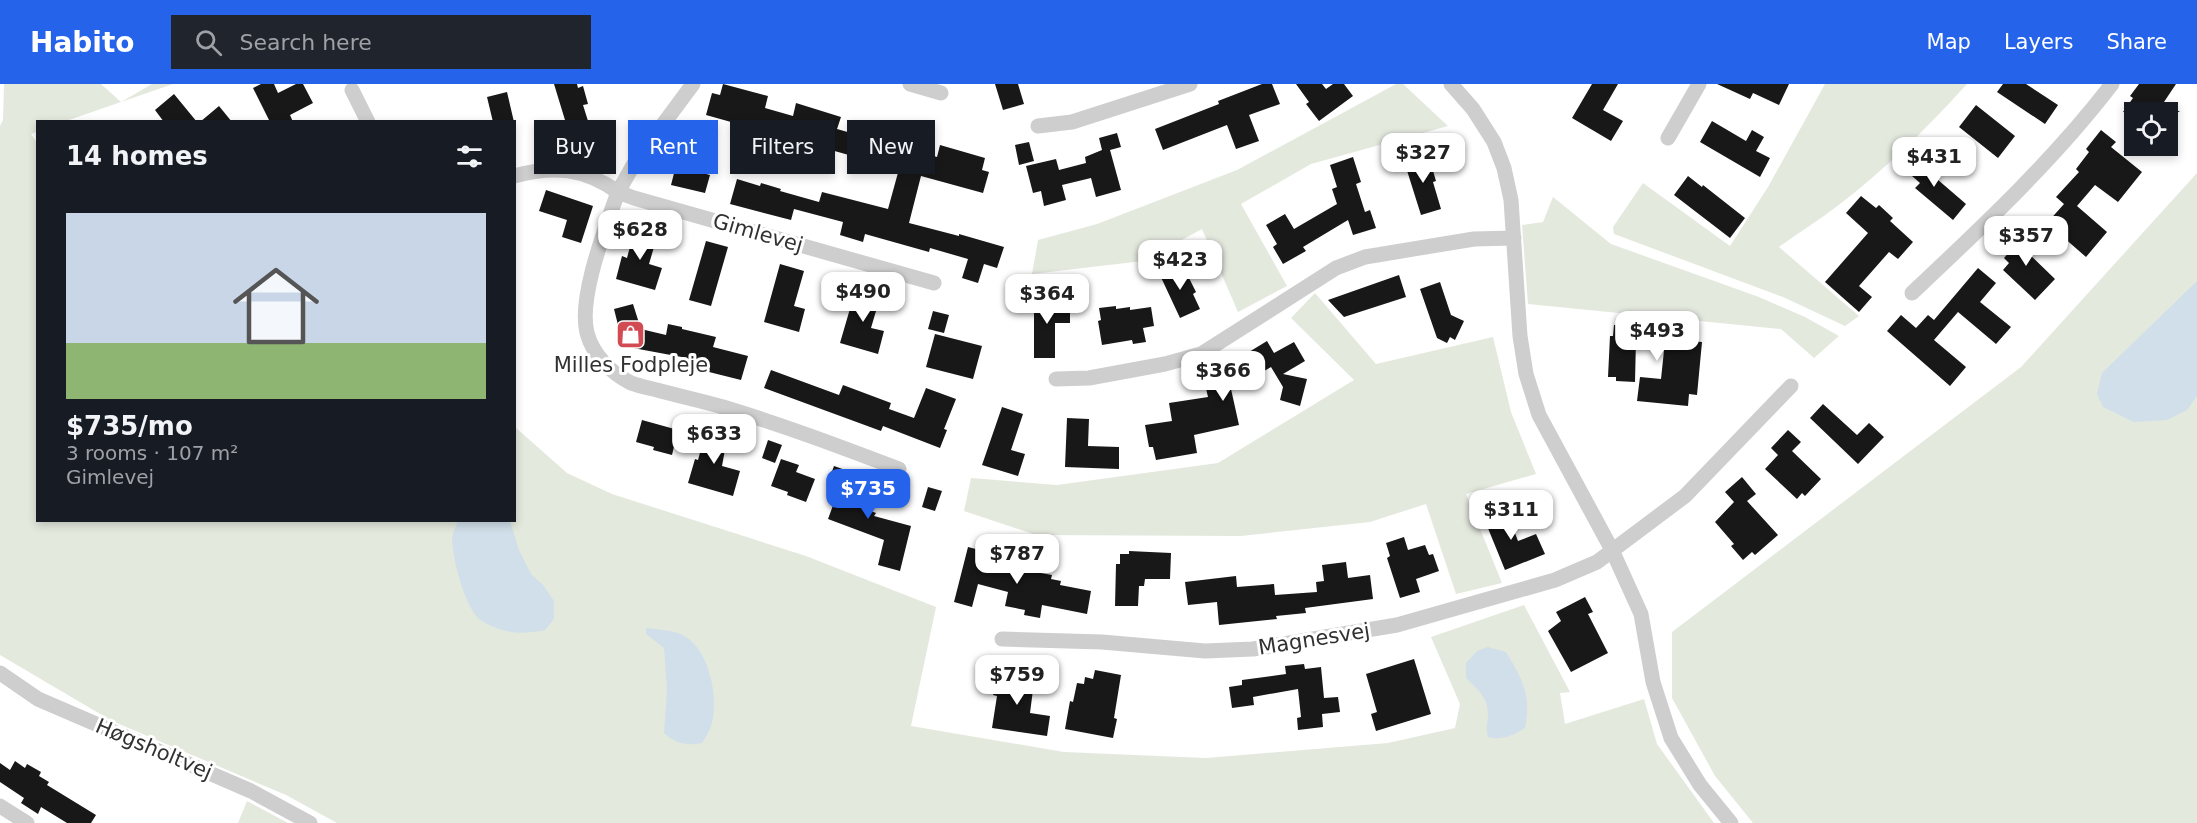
<!DOCTYPE html>
<html lang="en">
<head>
<meta charset="utf-8">
<style>
	:root { --surface:#171b24; --page:#20242c; --text:#f1f3f6; --muted:#9ea1a6; --line:#363941; --accent:#2563eb }
	body { margin:0; font-family:"DejaVu Sans",sans-serif; background:var(--page); color:var(--text); height:100vh; display:flex; flex-direction:column; font-size:22px; white-space:nowrap }
	* { box-sizing:border-box; margin:0 }
	p { font-size:20px; color:var(--muted) }
	.icon { flex:none; width:33px; height:33px; fill:none; stroke:currentColor; stroke-width:2; stroke-linecap:round; stroke-linejoin:round }
	.map { position:relative; flex:1; overflow:hidden }
	.details { position:absolute; left:36px; top:36px; width:480px; height:402px; display:flex; flex-direction:column; background:var(--surface); border-radius:0px; box-shadow:0 3px 9px #0003 }
	.details>* { flex:none }
	.hud { position:absolute; left:534px; top:36px; width:570px; height:54px; display:flex; gap:12px }
	.controls { position:absolute; left:2124px; top:18px; display:grid; gap:12px }
	.controls a { display:grid; place-items:center; width:54px; height:54px; border-radius:0px; background:var(--surface); box-shadow:0 3px 9px #0003; font-size:30px }
	.price { position:absolute; translate:-50% -51px; padding:0 14px; border-radius:12px; background:#fff; color:#222; font-size:20px; line-height:39px; filter:drop-shadow(0 2px 3px #0008) }
	.price::after { content:''; position:absolute; left:50%; top:36px; width:18px; height:14px; margin-left:-9px; background:inherit; clip-path:polygon(0 0,100% 0,50% 100%) }
	.price.active { background:var(--accent); color:#fff }
	ul { padding:0; list-style:none }
	li { display:grid; align-content:center; gap:12px; height:318px; padding:0 30px }
	li+li { border-top:2px solid var(--line) }
	li span { display:grid; place-items:center; height:186px; border-radius:0px; color:#555 }
	li>.icon { margin-inline-start:auto }
	span .icon { width:108px; height:108px; fill:#fffc; stroke-width:1 }
	li b { font-size:26px }
	h2 { display:flex; justify-content:space-between; align-items:center; height:72px; padding:0 30px; font-size:26px }
	.tag { padding:0 21px; border-radius:0px; background:var(--surface); box-shadow:0 3px 9px #0003; font-size:21px; line-height:54px }
	.tag.active { background:var(--accent); color:#fff }
	header { display:flex; align-items:center; gap:36px; box-sizing:border-box; height:84px; padding:0 30px; background:var(--accent); color:#fff }
	header strong { font-size:28px }
	nav { display:flex; gap:33px; margin-inline-start:auto; font-size:21px }
	.search { width:420px; height:54px; background:var(--page); display:flex; align-items:center; gap:15px; box-sizing:border-box; padding:0 21px; border-radius:0px; color:var(--muted); font-size:22px }
	.map>svg:first-child { display:block }
</style>
</head>
<body>
<header>
<strong>Habito</strong>
<div class="search"><svg class="icon" aria-label="search" viewBox="0 0 24 24"><circle cx="10" cy="10" r="6"/><path d="M15 15l6 6"/></svg>Search here</div>
<nav><a>Map</a><a>Layers</a><a>Share</a></nav>
</header>
<div class="map">
<svg width="2197" height="739" viewBox="0 0 2197 739">
	<rect width="100%" height="100%" fill="#fff"/>
	<path fill="#e4e9de" d="M4 0H101L121 18 152 0H173L66 37 38 38 37 48 31 50 38 60V436H514L515 343 567 389 612 410 806 472 936 523 911 642 1064 668 1206 674 1388 659 1455 644 1460 620 1431 553 1524 521 1570 608 1560 609 1565 640 1644 615 1657 660 1714 739H337L286 711 112 637 0 571V42L3 36Z
		M1396 0H1403L1448 42 1311 80 1241 120 1287 202 1238 228 1202 145 1143 177 1032 190 1038 156 1097 140 1237 86Z
		M1825 0H1967C1927 44 1884 87 1836 123 1818 137 1798 149 1779 163L1859 232 1845 242 1783 213 1614 150 1613 143 1643 99 1730 162 1768 103Z
		M2197 89V739H1753L1715 692 1672 614V548L2021 283Z
		M1553 113 1611 160 1759 213 1805 233 1839 252 1814 274 1781 245 1528 220 1522 141 1543 138Z
		M1315 209 1376 280 1493 253 1511 328 1536 390 1466 410 1502 499 1456 510 1426 420 1370 438 1241 452 1036 451 964 427 971 394 1057 401 1218 379 1354 296 1291 234Z
		M247 717 288 739H238Z"/>
	<path fill="#d0dfe9" d="M2197 197V312L2187 326 2167 336 2134 338 2103 323 2097 310 2102 289Z
		M458 437H510L519 466 531 490 543 501 554 517V535L545 546C522 551 503 550 482 537 465 527 452 473 452 454 453 448 456 442 458 437Z
		M646 544C656 545 668 546 678 549 709 559 720 615 711 642 709 648 705 654 702 659 687 662 676 660 664 649L667 605 664 564 646 550Z
		M1488 563 1506 568C1522 594 1532 612 1525 644 1514 651 1501 657 1488 653 1485 642 1488 640 1488 630 1488 613 1477 605 1466 594V579L1477 567Z"/>
	<path fill="#181818" d="M261 0H274L278 9 296 0H303L313 19 290 31 293 38H270L253 4Z
		M554 0H577L578 4 583 2 588 20 583 21 593 53 572 59Z
		M723 0 768 12 765 24 793 32 796 19 841 33 837 45 865 53 869 40 913 53 910 65 937 73 940 61 985 74 982 86 989 88 983 109 921 92 909 139 959 152V150L1004 163 997 184 984 180 978 199 962 194 968 175 930 164 929 168 865 150 863 158 840 151 843 138 794 125 791 136 730 120 737 95 760 102 761 99 781 105 780 107 819 118 822 108 888 125 899 85 706 31 712 9 720 11Z
		M995 0H1018L1024 20 1003 26Z
		M1262 0H1272L1280 20 1249 31 1259 57 1236 65 1227 41 1163 66 1155 45 1219 20 1218 17Z
		M1296 0H1322L1326 5 1333 0H1344L1353 12 1319 37 1306 20 1309 18Z
		M1592 0H1618L1603 26 1623 37 1611 57 1572 34Z
		M1717 0H1789L1779 21 1753 9 1750 15Z
		M2003 0H2026L2058 21 2045 40 1997 8Z
		M2139 0H2176L2164 18 2180 28H2123L2133 14 2130 12Z
		M507 8 514 38H493L487 13Z
		M174 10 197 38H164L155 26Z
		M1976 21 2015 52 1998 74 1959 43Z
		M219 22 232 38H200Z
		M1712 37 1746 57 1752 46 1764 53 1756 67 1770 74 1760 93 1700 58Z
		M2101 46 2116 58 2111 63 2142 88 2118 118 2095 101 2077 122 2107 148 2086 173 2047 139 2064 120 2056 113 2079 88 2076 85 2089 68 2086 65Z
		M1117 49 1121 63 1110 66 1121 106 1096 113 1091 94 1062 101 1066 116 1044 122 1041 107 1033 109 1026 82 1056 75 1059 86 1086 79 1085 73 1102 66 1099 54Z
		M682 58 702 63 695 87 710 91 705 109 671 101Z
		M1029 58 1034 77 1019 81 1015 61Z
		M1917 70 1934 85 1930 89 1966 120 1953 136 1915 104 1920 99 1904 85Z
		M1424 71 1427 81 1431 80 1436 97 1433 98 1441 125 1421 131 1404 77Z
		M1353 73 1361 98 1356 100 1365 128 1370 126 1376 144 1353 151 1348 136 1303 163 1306 167 1283 180 1273 163 1277 160 1266 141 1285 130 1294 145 1337 120 1332 105 1337 103 1330 81Z
		M1688 92 1702 103 1703 101 1745 134 1730 154 1674 111Z
		M546 106 593 122 581 159 562 153 567 136 539 127Z
		M1861 112 1876 124 1879 121 1893 134 1890 137 1913 158 1898 175 1889 168 1859 202 1872 213 1859 228 1825 198 1868 149 1846 129Z
		M636 140 655 145 650 162 654 163 649 180 662 184 655 206 616 195 622 172 627 174Z
		M2019 146 2035 160 2027 168 2055 195 2035 216 2003 186 2009 179 2004 174 2011 166 2005 161Z
		M706 157 728 163 711 222 689 216Z
		M780 180 804 187 794 222 805 225 799 248 764 238Z
		M1179 180 1185 194 1188 192 1196 208 1193 210 1200 225 1180 234 1159 189Z
		M1978 184 1996 199 1980 218 2011 243 1996 260 1958 228 1934 256 1966 283 1950 302 1887 247 1901 231 1916 244 1928 231 1934 236Z
		M1399 191 1406 213 1344 233 1328 216Z
		M1440 198 1451 231 1464 237 1455 256 1450 253 1447 259 1437 254 1420 205Z
		M856 204 881 210 871 244 884 247 878 270 840 259Z
		M1034 212H1055V225H1070V239H1055V274H1034Z
		M633 220 639 239 645 246 666 251 668 240 682 243V245L716 253 713 263 748 272 741 296 685 282 687 274 633 264 620 249 614 225Z
		M1116 222V225L1130 223V226L1151 223 1154 242 1143 244 1146 258 1133 260 1132 256 1102 261 1098 237 1101 236 1099 224Z
		M933 227 949 231 944 249 928 245Z
		M1648 233 1675 236 1674 251 1689 253V257L1702 258 1697 311 1689 310 1688 322 1637 317 1640 293 1661 295 1665 257 1636 255 1635 298 1616 297V293H1608L1610 252H1613L1614 241 1647 242Z
		M935 250 982 262 973 295 926 283Z
		M1267 257 1274 269 1294 258 1305 277 1283 290 1307 295 1300 322 1280 316 1283 303 1271 283 1249 296 1250 300 1231 305 1239 341 1194 351 1197 369 1156 376 1153 363H1149L1145 341 1172 337 1169 319 1208 313 1203 292 1256 280 1249 268Z
		M771 286 839 311 843 301 891 319 889 325 914 334 926 304 956 315 944 345 947 346 940 364 883 342 881 347 764 304Z
		M1823 320 1857 351 1869 339 1884 353 1858 380 1810 334Z
		M1002 323 1023 330 1011 366 1025 370 1018 392 982 381Z
		M1067 334 1089 335 1088 362 1119 363V385L1065 383Z
		M642 336 678 346 672 371 653 366 654 363 636 358Z
		M707 343 728 349 722 382 740 387 733 412 688 399 695 375 698 376Z
		M1788 346 1801 358 1792 367 1821 395 1805 412 1802 409 1797 415 1765 385 1778 371 1771 364Z
		M768 356 782 361 775 379 762 374Z
		M781 375 799 381 796 388 815 395 806 418 787 411 788 408 771 402Z
		M834 382 848 387 846 395 866 402 858 422 876 429 874 432 911 442 900 487 878 481 884 456 828 435 839 405 827 401Z
		M1742 393 1756 410 1747 417 1778 451 1755 471 1752 468 1743 476 1731 462 1734 460 1715 438 1734 418 1725 408Z
		M928 403 942 407 935 427 922 423Z
		M1505 423 1518 457 1536 450 1545 470 1505 486 1483 432Z
		M1404 453 1408 466 1425 461 1429 471 1433 470 1439 487 1416 495 1420 508 1400 514 1387 474 1390 472 1386 459Z
		M968 463 1015 475 1012 484 1052 491 1051 495 1061 497 1060 501 1091 507 1087 530 1042 521 1040 534 1024 531 1025 526 1005 522 1008 508 978 500 972 523 954 518Z
		M1129 467 1171 469 1170 495H1145L1144 502H1139L1138 522H1115L1116 480H1120V470H1129Z
		M1346 478 1348 494 1370 491 1373 515 1305 524 1306 529 1276 532 1277 535 1219 541 1217 518 1188 521 1185 498 1236 492 1237 503 1274 500 1275 511 1317 508 1316 498 1324 497 1322 481Z
		M1585 513 1593 528 1588 530 1608 569 1571 588 1548 547 1561 537 1556 528Z
		M1414 575 1431 630 1376 647 1371 630 1377 628 1366 590Z
		M1304 580 1305 585 1321 583 1324 614 1338 613 1340 628 1322 630 1323 643 1298 646 1297 634 1301 633 1298 605 1253 613 1254 621 1232 624 1229 603 1242 601V596L1286 590 1285 582Z
		M1095 586 1121 591 1114 634 1117 635 1113 654 1065 645 1070 617 1073 618 1077 599 1084 600 1085 593 1093 595Z
		M996 587 1022 590 1021 596 1034 598 1030 629 1050 632 1047 652 992 644 997 612 993 611Z
		M15 677 25 684 27 680 41 688 39 692 49 698 47 701 96 731 91 739H67L41 723 38 730 21 719 24 714 0 698V679L10 686Z"/>
	<g fill="none" stroke-linecap="round" stroke-linejoin="round">
		<path stroke="#cecece" stroke-width="15" d="M910 0 941 9
			M1451 0 1473 25 1494 58 1504 84 1511 116 1520 252 1526 290 1539 331 1612 466 1641 530 1653 598 1671 654 1700 701 1731 739
			M352 6 368 38
			M1038 42 1072 38 1190 0
			M1668 54 1699 0
			M514 92C554 81 584 84 618 108L635 78 693 0
			M1912 209C1982 143 2053 77 2112 0
			M1056 295 1089 294 1165 280 1201 270 1336 184 1365 173 1474 155 1514 154
			M899 385C841 363 783 341 723 323 702 317 679 312 657 306 649 304 639 302 631 299 611 289 593 271 587 249 578 213 606 143 618 108L634 114 934 199
			M1002 555 1102 558 1205 567 1253 565 1397 541 1555 496 1597 478 1685 412 1791 302
			M0 589 38 615 251 707 310 739
			M0 722 27 739"/>
	</g>
	<defs>
		<symbol id="shop-square" viewBox="-11 -11 22 22"><rect x="-9" y="-9" width="18" height="18" rx="4" fill="#d24a52" stroke="#fff"/><path d="M-5-2.5h2.3a2.7 3.5 0 0 1 5.4 0H5L5.5 6h-11ZM-1.5-2.5h3a1.5 2.3 0 0 0-3 0Z" fill="#fff"/></symbol>
	</defs>
	<g fill-rule="evenodd">
		<use href="#shop-square" x="614" y="234" width="33" height="33"/>
	</g>
	<g text-anchor="middle" dominant-baseline="central" stroke-width="6" stroke-linejoin="round" paint-order="stroke">
		<g font-size="21" fill="#313131" stroke="#fff">
			<text transform="translate(758 149) rotate(16)">Gimlevej</text>
			<text transform="translate(1314 555) rotate(-9)">Magnesvej</text>
			<text transform="translate(154 665) rotate(23)">Høgsholtvej</text>
		</g>
		<g font-size="21" fill="#313131" stroke="#fff">
			<text x="631" y="281">Milles Fodpleje</text>
		</g>
	</g>
</svg>
<div class="controls">
<a><svg class="icon" aria-label="locate" viewBox="0 0 24 24"><circle cx="12" cy="12" r="6"/><path d="M12 2v4M12 18v4M2 12h4M18 12h4"/></svg></a>
</div>
<b class="price" style="left:1423px;top:100px">$327</b>
<b class="price" style="left:1934px;top:104px">$431</b>
<b class="price" style="left:640px;top:177px">$628</b>
<b class="price" style="left:2026px;top:183px">$357</b>
<b class="price" style="left:1180px;top:207px">$423</b>
<b class="price" style="left:863px;top:239px">$490</b>
<b class="price" style="left:1047px;top:241px">$364</b>
<b class="price" style="left:1657px;top:278px">$493</b>
<b class="price" style="left:1223px;top:318px">$366</b>
<b class="price" style="left:714px;top:381px">$633</b>
<b class="price active" style="left:868px;top:436px">$735</b>
<b class="price" style="left:1511px;top:457px">$311</b>
<b class="price" style="left:1017px;top:501px">$787</b>
<b class="price" style="left:1017px;top:622px">$759</b>
<div class="hud">
<a class="tag">Buy</a>
<a class="tag active">Rent</a>
<a class="tag">Filters</a>
<a class="tag">New</a>
</div>
<section class="details">
<h2>14 homes<svg class="icon" aria-label="filters" viewBox="0 0 24 24"><path d="M4 7h16M4 17h16"/><circle cx="9" cy="7" r="2"/><circle cx="15" cy="17" r="2"/></svg></h2>
<ul>
<li><span style="background:linear-gradient(#c9d6e8 70%,#8fb573 0)"><svg class="icon" aria-label="home" viewBox="0 0 24 24"><path d="M3 11l9-7 9 7M6 9v11h12V9"/></svg></span><div><b>$735/mo</b><p>3 rooms · 107 m²</p><p>Gimlevej</p></div></li>
</ul>
</section>
</div>
</body>
</html>
